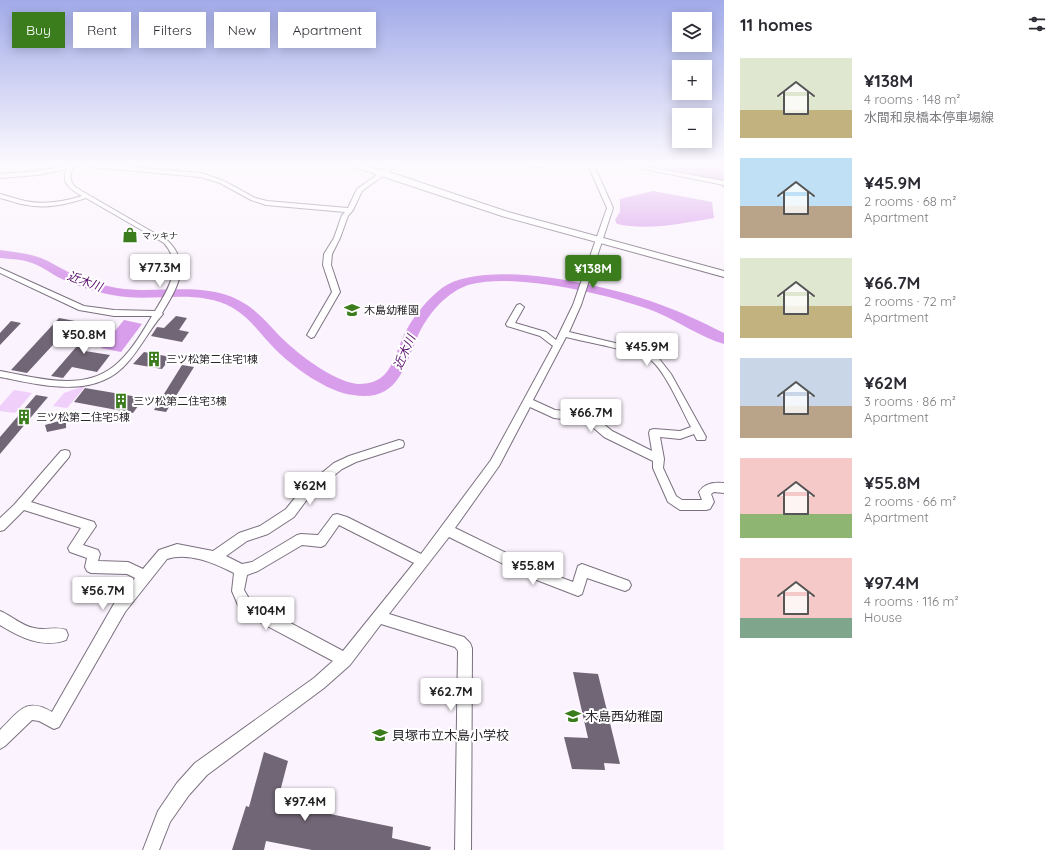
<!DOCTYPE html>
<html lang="en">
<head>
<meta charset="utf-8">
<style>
	:root { --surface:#fff; --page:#f7f7f7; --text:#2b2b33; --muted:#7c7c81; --accent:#3b7d1d }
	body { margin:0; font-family:Quicksand,"Noto Sans JP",sans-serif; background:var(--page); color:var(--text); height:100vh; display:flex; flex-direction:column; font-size:15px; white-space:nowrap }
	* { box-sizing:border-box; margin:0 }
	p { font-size:13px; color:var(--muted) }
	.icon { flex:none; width:22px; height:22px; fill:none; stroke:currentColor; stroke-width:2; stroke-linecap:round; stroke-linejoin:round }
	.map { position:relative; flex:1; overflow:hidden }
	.sheet { display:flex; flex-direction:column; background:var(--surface); width:340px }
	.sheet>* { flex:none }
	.hud { position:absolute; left:12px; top:12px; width:380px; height:36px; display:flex; gap:8px }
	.tools { position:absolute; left:672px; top:12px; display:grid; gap:8px }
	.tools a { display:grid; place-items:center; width:40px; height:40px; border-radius:0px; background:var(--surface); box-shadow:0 2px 10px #0003; font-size:20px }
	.price { position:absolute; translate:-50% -34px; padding:0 9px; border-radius:4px; background:#fff; color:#222; font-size:13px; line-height:26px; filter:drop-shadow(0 1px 2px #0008) }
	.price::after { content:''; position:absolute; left:50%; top:24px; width:12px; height:9px; margin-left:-6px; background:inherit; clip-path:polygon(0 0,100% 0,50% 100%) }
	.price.on { background:var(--accent); color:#fff }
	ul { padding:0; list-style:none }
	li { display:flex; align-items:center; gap:12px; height:100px; padding:0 16px }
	li span { display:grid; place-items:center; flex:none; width:112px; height:80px; border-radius:0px; color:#555 }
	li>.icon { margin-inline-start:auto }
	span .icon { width:48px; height:48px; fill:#fffc; stroke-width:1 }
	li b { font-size:17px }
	h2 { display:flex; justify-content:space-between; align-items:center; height:48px; padding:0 16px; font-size:17px }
	.pill { padding:0 14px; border-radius:0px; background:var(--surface); box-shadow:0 2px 10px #0003; font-size:14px; line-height:36px }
	.pill.on { background:var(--accent); color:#fff }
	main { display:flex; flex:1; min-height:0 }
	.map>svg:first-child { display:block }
</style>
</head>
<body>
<main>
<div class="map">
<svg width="724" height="850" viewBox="0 0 724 850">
	<rect width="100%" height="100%" fill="#fbf3fd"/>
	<path fill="#f0cffa" d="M84 386V388L67 408 53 406 64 393Z
		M14 390 32 393 15 413 0 411V406Z"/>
	<path fill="#d297e4" d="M633 165H724V189L716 180Z"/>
	<path fill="#d99eeb" d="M653 191 712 202 714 218C683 223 649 231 617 224L615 220 620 212V199Z
		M124 320 142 324 121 352 101 348Z"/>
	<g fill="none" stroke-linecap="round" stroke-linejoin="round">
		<path fill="#d99eeb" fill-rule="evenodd" d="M0 250C14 252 28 253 41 258 51 262 60 268 70 273 84 280 101 285 117 288 160 295 208 279 247 305 262 315 273 330 286 342 302 357 338 384 360 384 394 384 394 351 407 329 416 313 428 299 442 288 486 257 608 286 656 303 679 311 702 322 724 333V344C702 338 678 321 656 312 612 295 518 273 472 284 447 290 426 316 417 338 403 370 397 402 353 395 327 392 293 367 275 349 261 335 250 318 233 308 198 288 156 302 118 296 99 293 79 287 62 279 51 274 41 265 29 262 20 259 10 259 0 258Z"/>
	</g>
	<path fill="#716675" d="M176 316 187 318 179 330 189 332 182 342 151 336 157 327 164 328Z
		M59 318 75 321 27 373 11 370Z
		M11 321 21 323 0 345V333Z
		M97 323 107 325 85 351 110 355 97 372 72 367 63 378 51 376Z
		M144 352 171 357 162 369 133 364Z
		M182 365 194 367 166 412 154 410Z
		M85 388 144 398 133 413 74 402Z
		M36 395 48 397 0 454V437Z
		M66 419V428L47 432 45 425Z
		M573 672 598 674 620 764 604 763 605 770 572 769 564 737 588 738Z
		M264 752 288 761 277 803 393 827 392 838 431 847 430 850H312L266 841 264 850H232L246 806 249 807Z"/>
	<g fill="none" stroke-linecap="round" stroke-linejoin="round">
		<defs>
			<path id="minor" d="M70 165H85L73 168C69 175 70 181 75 187L168 241C192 265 177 288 162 313L163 314C150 328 141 348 127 363 95 400 41 385 0 377V371C35 377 81 392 113 367 129 355 142 333 152 316H114L79 310 0 273V268L84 306 114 310 155 311C168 290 184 265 164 243L86 198C67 204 47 209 27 205 18 204 9 200 0 198V194C8 196 16 199 25 201 44 205 63 202 82 196 71 190 60 183 67 169L38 175 0 178V174L38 171Z
				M88 165H109L201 173 224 181 255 198 267 201 348 208 357 189 391 165H398L362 191 353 210 348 216 340 238 332 254 331 265 340 292 314 337 311 338 307 335 332 292 323 265 324 254 334 238 342 215 345 212 266 205 251 200 220 183 200 177 91 167Z
				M530 165H545C542 168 533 168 530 165Z
				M588 165H594L613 208 581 305 569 332 632 347 657 356 671 374 706 437 705 440H697L694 434 680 439 660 437 664 459 663 468 676 496 682 500H702L699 492C704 483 715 482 724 483V493L714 492 711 494 714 502 710 509 706 510H680L668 502 653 468V461L604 437 587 422 554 418 530 407 499 466 455 528 541 570 573 582 578 566 582 564 629 581 631 585 629 589 625 591 587 578 582 594 578 596 534 579 449 537 389 614 464 637 470 643 472 648 471 850H455L458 651 455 647 381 624 350 665 324 688 207 775 189 795 170 822 159 850H143L158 811 177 783 195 763 314 678 333 661 241 612 232 591 234 573C214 563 189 552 167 559L125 612 59 727 54 729 39 721 32 720 5 746 0 749V730C18 713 25 696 52 712L115 602 135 578 127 574 91 573 87 571 85 567 87 558 70 552 68 548 81 528 24 510 4 530 0 531V518L14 505 61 451 65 450 69 451 70 454 69 457 31 502 94 522 96 526 83 545 98 550 100 554 98 561 128 562 143 569 159 550 177 544 213 551 239 533 260 526 286 509 303 488 334 463 349 456 399 440 403 441 404 444 403 447 356 462 342 469 311 494 294 517 268 534 247 541 226 556 242 564 252 562 297 535 301 534 318 535 333 515 337 514 347 517 421 554 491 460 553 346 540 336 507 326 506 324 517 305 520 304 524 307 515 323 546 332 556 340 573 305 607 208ZM566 337C585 342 639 351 652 361 666 373 682 410 691 427L680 431 654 429 650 430 649 433 652 451 612 431 594 416 580 412 555 410 533 400ZM339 525 414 563 343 651 251 602 244 590 247 575 258 571 302 545 321 547 325 545Z
				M624 165H636L724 181V185Z
				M0 611C12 616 22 626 34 628 45 631 56 626 66 630L68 635 66 640C42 649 20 637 0 625Z"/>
			<path id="major" d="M348 165H360L386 171 508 212 724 271V277L502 216Z"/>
		</defs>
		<use href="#minor" stroke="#7b707f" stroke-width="2"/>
		<use href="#major" stroke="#7b707f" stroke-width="2"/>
		<use href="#minor" fill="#fff" fill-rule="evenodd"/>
		<use href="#major" fill="#fff" fill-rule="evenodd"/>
	</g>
	<linearGradient id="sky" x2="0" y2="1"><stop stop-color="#a2abe9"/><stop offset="0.58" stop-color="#fdfafe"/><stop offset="1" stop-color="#fdfafe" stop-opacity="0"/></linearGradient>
	<rect width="724" height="284" fill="url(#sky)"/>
	<defs>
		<symbol id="shop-bare" viewBox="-9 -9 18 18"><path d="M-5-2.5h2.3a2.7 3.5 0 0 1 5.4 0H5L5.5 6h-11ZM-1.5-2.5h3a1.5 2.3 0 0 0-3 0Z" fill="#3b7d1d" stroke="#fff" stroke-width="2.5" paint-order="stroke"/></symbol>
		<symbol id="school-bare" viewBox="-9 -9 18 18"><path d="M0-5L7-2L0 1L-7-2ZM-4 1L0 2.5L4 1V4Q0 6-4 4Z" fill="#3b7d1d" stroke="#fff" stroke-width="2.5" paint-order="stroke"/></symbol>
		<symbol id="building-bare" viewBox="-9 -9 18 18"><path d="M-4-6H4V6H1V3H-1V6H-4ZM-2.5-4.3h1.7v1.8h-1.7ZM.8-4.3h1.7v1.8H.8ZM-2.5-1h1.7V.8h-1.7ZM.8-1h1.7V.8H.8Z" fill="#3b7d1d" stroke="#fff" stroke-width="2.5" paint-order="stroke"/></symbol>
	</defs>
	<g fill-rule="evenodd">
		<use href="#shop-bare" x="119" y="224" width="22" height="22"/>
		<use href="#school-bare" x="341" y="299" width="22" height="22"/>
		<use href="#building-bare" x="143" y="348" width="22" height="22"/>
		<use href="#building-bare" x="110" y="390" width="22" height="22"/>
		<use href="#building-bare" x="13" y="406" width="22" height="22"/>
		<use href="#school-bare" x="562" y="705" width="22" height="22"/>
		<use href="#school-bare" x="369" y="724" width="22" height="22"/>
	</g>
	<g text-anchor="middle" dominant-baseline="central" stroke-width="4" stroke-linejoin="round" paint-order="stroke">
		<g font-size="9" fill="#2c272d" stroke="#fff" text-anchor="start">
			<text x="142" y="235">マッキナ</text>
		</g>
		<g font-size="11" fill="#2c272d" stroke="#fff" text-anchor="start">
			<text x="364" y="310">木島幼稚園</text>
			<text x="166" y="359">三ツ松第二住宅1棟</text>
			<text x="133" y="401">三ツ松第二住宅3棟</text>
			<text x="36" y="417">三ツ松第二住宅5棟</text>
		</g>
		<g font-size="12" font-style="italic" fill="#570b6a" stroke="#fff">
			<text transform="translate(85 281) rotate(20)">近木川</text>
			<text transform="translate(404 352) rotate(-66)">近木川</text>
		</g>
		<g font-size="13" fill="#2c272d" stroke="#fff" text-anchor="start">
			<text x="585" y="716">木島西幼稚園</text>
			<text x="392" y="735">貝塚市立木島小学校</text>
		</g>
	</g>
</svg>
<div class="tools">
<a><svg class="icon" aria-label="layers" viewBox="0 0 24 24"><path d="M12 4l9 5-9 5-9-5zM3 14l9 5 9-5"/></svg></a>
<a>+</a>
<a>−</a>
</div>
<b class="price" style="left:160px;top:288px">¥77.3M</b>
<b class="price on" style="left:593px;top:289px">¥138M</b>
<b class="price" style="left:84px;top:355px">¥50.8M</b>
<b class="price" style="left:647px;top:367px">¥45.9M</b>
<b class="price" style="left:591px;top:433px">¥66.7M</b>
<b class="price" style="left:310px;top:506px">¥62M</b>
<b class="price" style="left:533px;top:586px">¥55.8M</b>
<b class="price" style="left:103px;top:611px">¥56.7M</b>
<b class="price" style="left:266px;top:631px">¥104M</b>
<b class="price" style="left:451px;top:712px">¥62.7M</b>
<b class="price" style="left:305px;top:822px">¥97.4M</b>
<div class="hud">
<a class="pill on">Buy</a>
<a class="pill">Rent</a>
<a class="pill">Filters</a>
<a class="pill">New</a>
<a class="pill">Apartment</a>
</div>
</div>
<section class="sheet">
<h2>11 homes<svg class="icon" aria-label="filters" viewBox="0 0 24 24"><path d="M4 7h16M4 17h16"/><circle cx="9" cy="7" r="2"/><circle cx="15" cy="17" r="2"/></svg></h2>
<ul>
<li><span style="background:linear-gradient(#dfe7d0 65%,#c2b280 0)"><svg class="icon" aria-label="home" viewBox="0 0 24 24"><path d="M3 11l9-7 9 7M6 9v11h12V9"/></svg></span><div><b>¥138M</b><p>4 rooms · 148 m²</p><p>水間和泉橋本停車場線</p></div></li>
<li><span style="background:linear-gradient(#bfe0f5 60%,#b9a48a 0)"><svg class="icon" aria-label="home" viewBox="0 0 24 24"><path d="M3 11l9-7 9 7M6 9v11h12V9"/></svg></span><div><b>¥45.9M</b><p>2 rooms · 68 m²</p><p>Apartment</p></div></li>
<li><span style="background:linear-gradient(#dfe7d0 60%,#c2b280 0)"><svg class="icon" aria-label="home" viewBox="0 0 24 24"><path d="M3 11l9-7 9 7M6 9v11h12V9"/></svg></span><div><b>¥66.7M</b><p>2 rooms · 72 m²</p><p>Apartment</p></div></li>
<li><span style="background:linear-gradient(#c9d6e8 60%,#b9a48a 0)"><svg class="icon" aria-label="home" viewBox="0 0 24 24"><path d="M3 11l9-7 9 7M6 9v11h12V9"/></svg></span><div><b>¥62M</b><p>3 rooms · 86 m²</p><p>Apartment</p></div></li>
<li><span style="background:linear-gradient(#f6c9c9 70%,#8fb573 0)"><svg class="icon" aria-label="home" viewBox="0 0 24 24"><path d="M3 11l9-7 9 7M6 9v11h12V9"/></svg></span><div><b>¥55.8M</b><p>2 rooms · 66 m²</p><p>Apartment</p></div></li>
<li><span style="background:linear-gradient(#f6c9c9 75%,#7fa58c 0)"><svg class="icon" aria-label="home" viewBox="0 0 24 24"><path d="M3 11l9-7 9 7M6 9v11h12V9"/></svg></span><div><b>¥97.4M</b><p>4 rooms · 116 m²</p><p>House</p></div></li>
</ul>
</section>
</main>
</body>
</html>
